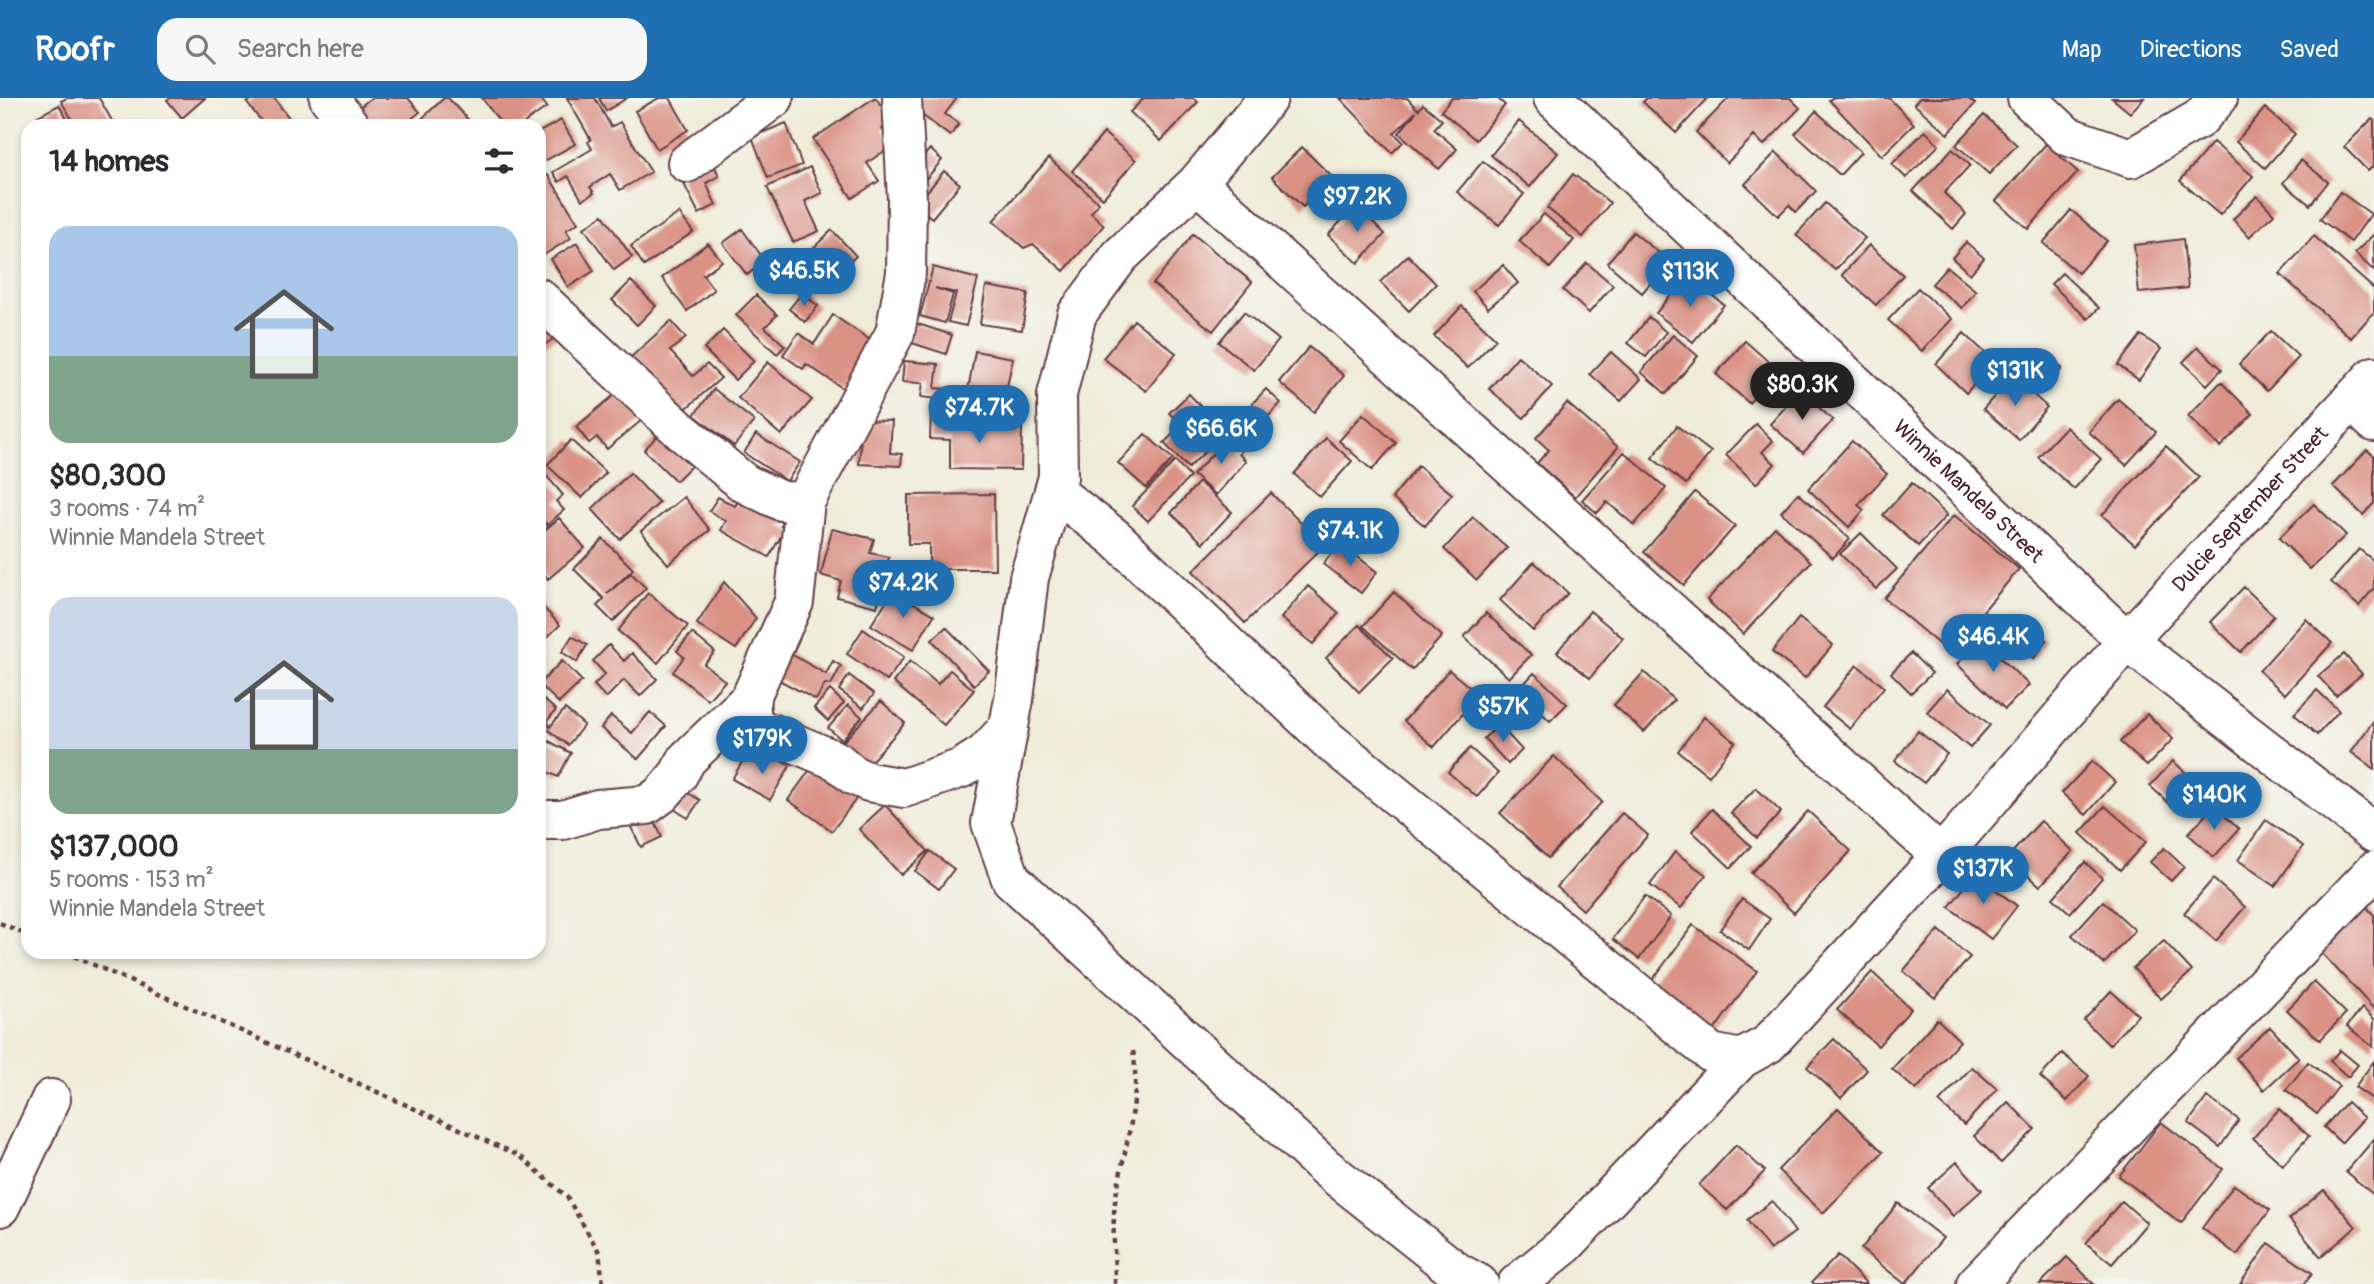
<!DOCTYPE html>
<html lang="en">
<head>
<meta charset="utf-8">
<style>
	:root { --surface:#fff; --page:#f7f7f7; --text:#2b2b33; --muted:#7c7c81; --accent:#1f6fb2 }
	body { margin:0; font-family:Pangolin,sans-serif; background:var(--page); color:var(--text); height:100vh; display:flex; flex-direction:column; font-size:26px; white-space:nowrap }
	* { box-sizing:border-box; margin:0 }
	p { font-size:23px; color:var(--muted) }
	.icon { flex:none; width:38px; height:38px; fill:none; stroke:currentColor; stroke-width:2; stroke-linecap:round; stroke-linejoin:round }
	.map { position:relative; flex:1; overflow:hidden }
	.sheet { position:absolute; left:21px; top:21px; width:525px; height:840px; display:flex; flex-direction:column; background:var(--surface); border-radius:21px; box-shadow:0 4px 10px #0003 }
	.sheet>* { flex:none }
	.price { position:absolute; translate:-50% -60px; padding:0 16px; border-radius:24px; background:var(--accent); color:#fff; font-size:23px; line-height:46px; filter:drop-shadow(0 2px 4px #0008) }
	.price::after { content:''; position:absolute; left:50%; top:42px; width:21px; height:16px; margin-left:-10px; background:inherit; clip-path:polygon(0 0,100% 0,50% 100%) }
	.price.current { background:#222; color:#fff }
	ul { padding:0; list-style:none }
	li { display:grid; align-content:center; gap:14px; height:371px; padding:0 28px }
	li span { display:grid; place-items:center; height:217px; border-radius:21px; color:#555 }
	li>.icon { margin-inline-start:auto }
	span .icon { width:126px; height:126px; fill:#fffc; stroke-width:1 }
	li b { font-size:30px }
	h2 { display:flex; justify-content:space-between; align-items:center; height:84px; padding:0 28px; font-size:30px }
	header { display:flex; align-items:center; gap:42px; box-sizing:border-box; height:98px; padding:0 35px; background:var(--accent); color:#fff }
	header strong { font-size:33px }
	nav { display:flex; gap:38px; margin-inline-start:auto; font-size:24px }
	.search { width:490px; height:63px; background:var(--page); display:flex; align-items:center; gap:18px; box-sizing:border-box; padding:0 24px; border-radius:21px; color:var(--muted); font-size:26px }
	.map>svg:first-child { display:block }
</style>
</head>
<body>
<header>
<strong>Roofr</strong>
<div class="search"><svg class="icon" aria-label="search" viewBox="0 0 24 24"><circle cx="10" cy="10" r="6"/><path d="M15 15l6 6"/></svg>Search here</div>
<nav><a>Map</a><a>Directions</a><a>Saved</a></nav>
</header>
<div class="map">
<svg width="2374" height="1186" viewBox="0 0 2374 1186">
	<rect width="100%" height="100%" fill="#f6f6f2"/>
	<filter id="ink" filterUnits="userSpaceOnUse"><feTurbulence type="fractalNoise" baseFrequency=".0143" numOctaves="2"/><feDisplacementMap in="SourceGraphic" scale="14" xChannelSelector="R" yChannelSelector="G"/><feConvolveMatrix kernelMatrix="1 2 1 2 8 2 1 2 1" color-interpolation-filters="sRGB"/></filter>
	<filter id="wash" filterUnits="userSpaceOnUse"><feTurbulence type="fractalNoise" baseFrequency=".00686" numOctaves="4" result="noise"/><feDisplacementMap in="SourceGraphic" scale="28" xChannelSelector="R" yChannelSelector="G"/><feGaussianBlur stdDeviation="1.57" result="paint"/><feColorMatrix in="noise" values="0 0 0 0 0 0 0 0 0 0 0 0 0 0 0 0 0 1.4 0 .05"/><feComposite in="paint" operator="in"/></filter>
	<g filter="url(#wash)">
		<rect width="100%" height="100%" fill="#efecd9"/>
		<g id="blocks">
			<path fill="#da9285" d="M67 0H99L115 28H76L61 3Z
				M170 0H205L182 20 167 2Z
				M254 0H274L295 28H265L247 5Z
				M371 0H408L420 14 403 28H367L355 13Z
				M444 0H448L474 28H414Z
				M482 0H540L547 9 520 28H503Z
				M567 0H595L611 29 620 24 651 74 620 92 610 76 590 89 594 95 582 102 568 78 559 84 553 74 592 51 588 44 591 42Z
				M599 0H627L606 13Z
				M659 0H670L688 32 657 51 635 13Z
				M874 0H876L892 24 882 31 893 47 867 65 879 83 852 100 813 41Z
				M922 0H957L945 16 959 26 950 38 914 11Z
				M1144 0H1193L1198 4 1161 43 1130 14Z
				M1340 0H1407L1418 12 1423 6 1442 22 1434 31 1457 51 1439 71 1399 35 1416 14 1394 35 1403 44 1392 55Z
				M1452 0H1497L1505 7 1476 42 1441 13Z
				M1647 0H1708L1676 35 1643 4Z
				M1729 0H1790L1800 10 1764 47 1754 38 1727 65 1696 34Z
				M1832 0H1889L1914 26 1882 58 1829 2Z
				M1920 0H1967L1975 6 1948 36 1914 6Z
				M2112 0H2144L2130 15Z
				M59 7 71 28H44L38 18Z
				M2265 10 2295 36 2265 70 2236 44Z
				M1816 13 1861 54 1840 77 1795 36Z
				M1984 17 2017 47 1989 76 1956 47Z
				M2372 21 2374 23V67L2368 73 2344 49Z
				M561 22 575 46 539 66V34Z
				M1519 23 1558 55 1530 89 1491 57Z
				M786 25 802 67 768 80 752 39Z
				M1925 33 1939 47 1906 80 1892 66Z
				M1104 35 1136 62 1103 100 1072 73Z
				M2213 44 2253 78 2220 117 2180 83Z
				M2046 46 2078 74 2028 131 1996 103Z
				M1302 49 1333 80 1303 109 1272 79Z
				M930 51 942 62 927 80 914 69Z
				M1952 51 1970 67 1944 95 1966 116 1953 131 1913 93Z
				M1776 54 1816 93 1796 114 1789 107 1778 118 1745 86Z
				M1049 60 1099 105 1091 115 1104 127 1064 173 1033 146 1024 150 993 123Z
				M712 62 719 78 706 85 716 107 699 116 680 78Z
				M2301 62 2328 84 2310 107 2283 85Z
				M1483 63 1524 96 1499 127 1457 94Z
				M810 69 822 95 805 103 819 133 793 144 767 89Z
				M944 73 960 86 932 120 916 107Z
				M1573 76 1610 105 1583 139 1547 110Z
				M548 77 578 125 566 132 571 140 539 160V82Z
				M2340 94 2371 116 2351 144 2320 121Z
				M2257 98 2274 116 2249 139 2233 121Z
				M1825 105 1865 140 1835 172 1796 137Z
				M1356 107 1385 136 1358 165 1328 137Z
				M2071 112 2107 143 2078 175 2043 145Z
				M679 115 693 134 644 168 631 148Z
				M1544 116 1574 142 1550 170 1519 143Z
				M603 117 632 159 614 172 584 130Z
				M742 131 765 163 747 177 723 145Z
				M832 132 856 158 829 183 805 158Z
				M1633 134 1669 163 1642 195 1607 165Z
				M1193 136 1252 184 1213 233 1153 186Z
				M2374 136V173L2355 155Z
				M2314 138 2374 191V214L2351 240 2280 176Z
				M2183 141 2188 190 2139 195 2134 147Z
				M1966 144 1984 160 1970 176 1952 160Z
				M577 145 594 173 568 189 551 161Z
				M708 145 722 163 703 177 714 192 687 213 662 180Z
				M1869 147 1903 177 1876 207 1842 177Z
				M1408 157 1436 186 1409 213 1380 184Z
				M1587 165 1613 187 1589 215 1563 192Z
				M1503 167 1518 185 1488 210 1473 193Z
				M933 169 978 181 966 228 948 224 956 195 935 190 953 196 945 225 920 218Z
				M1947 169 1976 193 1962 210 1932 186Z
				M2062 175 2099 210 2088 221 2051 186Z
				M1687 177 1724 207 1693 244 1656 215Z
				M631 183 656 208 637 227 612 202Z
				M986 188 1028 195 1022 232 980 226Z
				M1918 190 1952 221 1922 253 1888 222Z
				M802 195 818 208 805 224 789 211Z
				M756 197 777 217 765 229 785 248 777 256 736 217Z
				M1462 208 1496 241 1468 270 1434 238Z
				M539 213 558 237 539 251Z
				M1244 214 1279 242 1254 272 1219 244Z
				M833 217 873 244 847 293 806 266 803 271 783 257 798 235 814 246Z
				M1649 219 1666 234 1646 259 1628 245Z
				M1134 222 1176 255 1146 293 1103 260Z
				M671 223 686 240 670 253 693 278 707 266 721 280 682 314 631 259Z
				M915 225 952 237 946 256 909 244Z
				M723 232 754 263 735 282 704 251Z
				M2271 233 2299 259 2267 293 2239 266Z
				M1964 235 1995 264 1966 295 1936 266Z
				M1673 237 1698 258 1666 296 1641 274Z
				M2141 237 2161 251 2139 282 2118 267Z
				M1745 243 1778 272 1749 305 1716 276Z
				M1309 249 1344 278 1314 314 1279 284Z
				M2198 249 2222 271 2207 287 2183 264Z
				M975 253 1013 260 1005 298 968 292Z
				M1611 254 1641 281 1621 303 1590 276Z
				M2042 257 2062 270 2049 291 2029 279Z
				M1518 258 1552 288 1524 320 1489 291Z
				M904 263 938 266 935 290 946 291 944 302 921 299 923 285 902 284Z
				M768 264 812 302 781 337 738 300Z
				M2013 278 2047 309 2019 342 1983 311Z
				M2221 284 2253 316 2220 349 2188 318Z
				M714 291 754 323 734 348 694 317Z
				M1266 291 1281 305 1262 325 1247 311Z
				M1800 293 1833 322 1803 355 1770 326Z
				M618 294 642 322 607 351 597 339 589 345 576 329Z
				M1189 296 1226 334 1188 370 1164 345 1182 327 1169 315Z
				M2118 301 2156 334 2126 367 2089 334Z
				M1567 305 1618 349 1575 399 1537 365 1549 352 1536 340Z
				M931 316H953L952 327 1022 329 1021 372 950 371V342L930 341Z
				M1363 316 1396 345 1372 372 1339 343Z
				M862 322 892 323 890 355 902 356 901 368 859 366Z
				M1756 326 1773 343 1762 354 1775 366 1756 386 1726 357Z
				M1677 328 1711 354 1686 386 1652 360Z
				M2066 329 2101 361 2074 391 2038 359Z
				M659 336 691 368 676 383 644 352Z
				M756 336 800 364 787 383 744 355Z
				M1145 336 1173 361 1146 390 1118 365Z
				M1229 338 1244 350 1239 356 1246 363 1216 397 1193 377Z
				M1326 340 1352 363 1320 399 1294 376Z
				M571 342 606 375 582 400 547 367Z
				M1852 343 1887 376 1858 407 1864 412 1849 429 1808 391Z
				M2166 348 2199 379 2135 447 2102 417Z
				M2367 352 2374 358V405L2363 417 2333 388Z
				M1624 354 1666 390 1634 427 1607 404 1597 415 1582 402Z
				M1175 363 1190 379 1148 423 1132 408Z
				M1418 368 1452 396 1425 428 1392 400Z
				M539 369 563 397 556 403 564 412 547 427 539 418Z
				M630 375 659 405 620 441 592 411Z
				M1199 384 1232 414 1203 445 1171 415Z
				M1912 385 1947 417 1918 448 1883 417Z
				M745 393 787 418 781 428 794 435 788 445 780 440 769 459 721 432 726 423 709 413 718 399 735 408Z
				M1695 394 1735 428 1684 487 1644 454Z
				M1271 395 1324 448 1245 525 1193 473Z
				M1798 395 1850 441 1833 460 1781 414Z
				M994 396 995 471H929V446H908V397Z
				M684 399 710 432 668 466 641 433Z
				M2314 406 2346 437 2310 471 2279 440Z
				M1954 417 2019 471 1948 554 1884 500Z
				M1473 419 1507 450 1477 482 1444 451Z
				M559 420 585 450 548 481 539 470V437Z
				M1775 429 1811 464 1743 536 1707 502Z
				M832 431 874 441 870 455 889 459 877 509 837 499 841 483 821 477Z
				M1861 435 1897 471 1876 491 1840 456Z
				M603 441 633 471 607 496 631 475 646 490 613 524 597 508 604 501 574 471Z
				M1340 445 1377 474 1361 495 1323 466Z
				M2359 451 2374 463V490L2359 508 2331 484Z
				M1534 464 1568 495 1533 533 1500 502Z
				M724 484 756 520 736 551 697 526Z
				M1308 488 1339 515 1313 546 1281 520Z
				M2244 489 2274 518 2241 554 2210 524Z
				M893 493 934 517 913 552 871 527Z
				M1394 494 1442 538 1412 572 1363 528Z
				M648 495 688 528 658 565 618 533Z
				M539 505 560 527 539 547Z
				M1590 513 1623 540 1590 580 1557 554Z
				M1486 515 1531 557 1509 580 1464 539Z
				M2010 519 2046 542 2034 561 1998 539Z
				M1799 520 1833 547 1805 580 1772 554Z
				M2306 521 2332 545 2285 596 2259 573Z
				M1359 527 1393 560 1359 594 1326 560Z
				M946 529 989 573 974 587 932 542Z
				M863 531 904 559 887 583 847 556Z
				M692 535 715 554 704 566 725 583 708 602 673 574 684 559 677 553Z
				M572 538 587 547 577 564 562 554Z
				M1980 541 2029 587 2005 611 1957 566Z
				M609 547 624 563 632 555 657 581 640 598 624 582 606 600 594 587 605 576 593 563Z
				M784 552 826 576 833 563 841 568 831 587 825 586 816 602 770 577Z
				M1911 555 1932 575 1911 595 1891 575Z
				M2344 556 2362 576 2336 598 2318 578Z
				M562 563 582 583 559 605 539 586Z
				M910 563 938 586 950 572 974 592 944 627 893 584Z
				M1857 567 1884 589 1850 631 1823 609Z
				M1449 572 1479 597 1434 649 1404 623Z
				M1644 574 1674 602 1644 634 1614 607Z
				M1534 575 1567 606 1550 623 1518 592Z
				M849 577 874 596 863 610 839 592Z
				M1947 591 1990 627 1970 650 1927 614Z
				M830 592 844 605 828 623 814 610Z
				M2317 592 2339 613 2317 637 2294 616Z
				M539 598 556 612 547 623 550 629 565 611 584 627 568 647 547 631 541 638 539 636Z
				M881 603 905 625 867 668 841 646Z
				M848 607 862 619 842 642 828 630Z
				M650 614 666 628 638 661 601 630 611 618 632 635Z
				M2147 616 2173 641 2147 668 2120 644Z
				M1704 619 1735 644 1709 678 1678 653Z
				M2374 622V671L2351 654Z
				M1499 627 1522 652 1508 666 1484 640Z
				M1918 633 1947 656 1924 685 1895 663Z
				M541 639 571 655 558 679 539 670V644Z
				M1470 650 1498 675 1477 699 1448 674Z
				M771 657 790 668 770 702 732 681 745 659 764 670Z
				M1554 658 1602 704 1548 760 1500 715Z
				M2092 663 2115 684 2086 717 2062 695Z
				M2173 663 2196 684 2173 709 2150 688Z
				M815 665 859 697 832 733 788 702Z
				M1756 690 1781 714 1757 740 1731 715Z
				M683 692 700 702 688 720 672 710Z
				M885 707 928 753 901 777 859 731Z
				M2105 708 2146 744 2120 772 2080 735Z
				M2214 708 2239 731 2214 759 2188 736Z
				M1712 711 1751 748 1731 770 1692 733Z
				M1808 713 1851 753 1794 815 1751 775Z
				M1622 715 1648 737 1583 812 1557 789Z
				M651 716 662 739 641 749 630 727Z
				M2266 722 2303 748 2275 788 2238 762Z
				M2041 723 2073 753 2040 788 2008 759Z
				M2164 750 2184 769 2171 783 2150 764Z
				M930 753 954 771 939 791 915 773Z
				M1675 754 1706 777 1681 810 1650 787Z
				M2085 764 2102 780 2070 815 2053 800Z
				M1975 776 2017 808 1991 841 1949 809Z
				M2213 781 2245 809 2216 843 2184 815Z
				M1645 798 1671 818 1639 861 1613 841Z
				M1742 801 1770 821 1749 852 1720 832Z
				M2103 803 2135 832 2104 866 2072 837Z
				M2363 805 2374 817V911L2316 849Z
				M1693 827 1757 873 1712 935 1648 888Z
				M1939 832 1970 859 1935 900 1903 873Z
				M2164 843 2192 873 2161 901 2133 870Z
				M1872 874 1911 911 1878 948 1837 912Z
				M2314 884 2346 915 2320 942 2287 912Z
				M2111 893 2138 917 2109 947 2084 922Z
				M2362 910 2374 921 2373 949 2347 928Z
				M1937 921 1960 943 1916 992 1892 971Z
				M2270 929 2299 960 2264 992 2236 960Z
				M1834 941 1867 972 1841 1000 1807 969Z
				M2340 952 2358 967 2348 979 2330 963Z
				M2062 955 2089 978 2067 1003 2040 979Z
				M2374 963V1002L2355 989Z
				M2308 964 2339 988 2317 1016 2286 992Z
				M1972 969 1997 991 1964 1027 1939 1004Z
				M2207 999 2239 1022 2220 1049 2188 1025Z
				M2008 1004 2035 1031 2001 1065 1974 1038Z
				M2347 1004 2364 1020 2341 1045 2324 1029Z
				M1838 1010 1883 1054 1823 1115 1778 1072Z
				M2279 1011 2309 1038 2283 1067 2253 1040Z
				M2161 1024 2223 1071 2181 1125 2119 1078Z
				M2374 1041V1097L2346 1074Z
				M1736 1047 1765 1073 1727 1112 1699 1087Z
				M1957 1064 1982 1092 1953 1118 1928 1090Z
				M2234 1087 2270 1112 2237 1157 2202 1130Z
				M2324 1092 2356 1129 2321 1159 2289 1121Z
				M1772 1103 1795 1134 1770 1152 1747 1122Z
				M2122 1103 2147 1125 2112 1166 2086 1145Z
				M1898 1105 1943 1140 1905 1186 1861 1151Z
				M2269 1145 2312 1175 2304 1186H2240Z
				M1838 1157 1867 1186H1814L1812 1184Z
				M2067 1159 2094 1186H2040Z"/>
		</g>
	</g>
	<g filter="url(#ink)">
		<use href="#blocks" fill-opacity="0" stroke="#633e45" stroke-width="2"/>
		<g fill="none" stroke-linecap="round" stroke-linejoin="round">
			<defs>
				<g id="street">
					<path d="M329 0 350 28"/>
					<path d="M1268 0 1197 85 1120 158 1077 216 1057 297 1058 379 1054 393 1114 439 1328 642 1711 955 1741 961"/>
					<path id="s1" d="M1553 0 2127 543 2374 735"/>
					<path d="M2027 0 2067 38 2131 60 2199 21 2218 0"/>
					<path d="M687 65 774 0"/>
					<path d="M1197 85 1941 758"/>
					<path d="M539 200 680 332 744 385 781 403 805 404"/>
					<path d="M2351 302 2374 324"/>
					<path d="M1054 393 1029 480 1014 601 991 725 1011 781 1326 1070 1457 1174 1479 1186"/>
					<path d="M750 601 752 624 761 631 837 663 853 677 869 684 904 690 962 670 984 656 1009 629"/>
					<path d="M539 722H563L598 711 647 707 662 696 678 677 687 661 750 601 794 504 805 404 895 235 906 175 907 102 902 0"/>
					<path d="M0 1109 51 1001"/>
					<path id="s2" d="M1517 1186 1566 1146 1741 961 1768 946 1941 758 2127 543 2374 278"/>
					<path d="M1976 1186 2374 773"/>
				</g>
			</defs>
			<use href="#street" stroke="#633e45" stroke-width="42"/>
			<path stroke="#633e45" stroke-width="4.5" stroke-dasharray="5 5" stroke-linecap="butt" d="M0 825 28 837
				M65 854 520 1058 567 1099 599 1154 603 1186
				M1115 1186C1115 1159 1112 1130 1115 1104 1123 1053 1143 999 1132 948"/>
			<use href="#street" stroke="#fff" stroke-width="38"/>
		</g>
	</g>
	<g text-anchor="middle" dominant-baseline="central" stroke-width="6" stroke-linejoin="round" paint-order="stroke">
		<g font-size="21" fill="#4a1f2b" stroke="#f6f6f2">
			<text stroke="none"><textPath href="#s1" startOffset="572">Winnie Mandela Street</textPath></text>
			<text stroke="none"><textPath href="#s2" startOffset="1069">Dulcie September Street</textPath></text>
		</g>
	</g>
</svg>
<b class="price" style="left:1357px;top:136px">$97.2K</b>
<b class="price" style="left:804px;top:210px">$46.5K</b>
<b class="price" style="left:1690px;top:211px">$113K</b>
<b class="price" style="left:2015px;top:310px">$131K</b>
<b class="price current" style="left:1802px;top:324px">$80.3K</b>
<b class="price" style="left:979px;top:347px">$74.7K</b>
<b class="price" style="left:1221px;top:368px">$66.6K</b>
<b class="price" style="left:1350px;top:470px">$74.1K</b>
<b class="price" style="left:903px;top:522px">$74.2K</b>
<b class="price" style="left:1993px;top:576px">$46.4K</b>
<b class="price" style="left:1503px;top:646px">$57K</b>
<b class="price" style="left:762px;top:678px">$179K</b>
<b class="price" style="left:2214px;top:734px">$140K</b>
<b class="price" style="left:1983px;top:808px">$137K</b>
<section class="sheet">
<h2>14 homes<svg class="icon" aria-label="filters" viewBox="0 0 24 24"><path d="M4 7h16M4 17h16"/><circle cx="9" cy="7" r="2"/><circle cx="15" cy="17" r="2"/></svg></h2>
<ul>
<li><span style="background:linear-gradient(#a9c7e8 60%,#7fa58c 0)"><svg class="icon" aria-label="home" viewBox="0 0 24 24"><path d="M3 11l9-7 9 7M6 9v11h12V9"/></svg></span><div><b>$80,300</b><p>3 rooms · 74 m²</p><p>Winnie Mandela Street</p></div></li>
<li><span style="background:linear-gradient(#c9d6e8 70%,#7fa58c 0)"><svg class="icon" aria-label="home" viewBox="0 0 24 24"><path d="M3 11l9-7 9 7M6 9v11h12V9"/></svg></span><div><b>$137,000</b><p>5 rooms · 153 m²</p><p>Winnie Mandela Street</p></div></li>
</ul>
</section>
</div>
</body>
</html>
